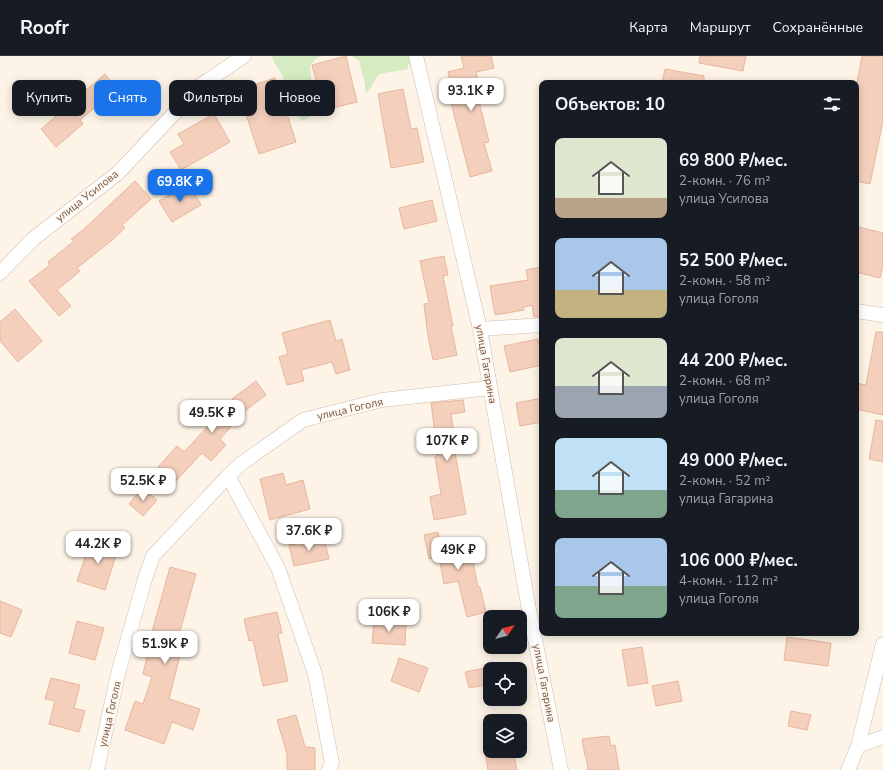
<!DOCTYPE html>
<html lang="ru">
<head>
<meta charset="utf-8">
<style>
	:root { --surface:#171b24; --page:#20242c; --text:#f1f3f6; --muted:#9ea1a6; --line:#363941; --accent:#1a73e8 }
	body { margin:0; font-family:"Nunito Sans",sans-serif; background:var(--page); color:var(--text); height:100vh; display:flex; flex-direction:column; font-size:15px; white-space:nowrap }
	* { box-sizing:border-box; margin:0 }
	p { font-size:13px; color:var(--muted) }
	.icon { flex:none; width:22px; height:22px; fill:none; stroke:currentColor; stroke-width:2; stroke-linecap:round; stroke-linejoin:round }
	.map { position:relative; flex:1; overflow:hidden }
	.drawer { position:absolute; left:539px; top:24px; width:320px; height:556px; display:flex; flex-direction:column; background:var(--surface); border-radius:8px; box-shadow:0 2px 10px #0003 }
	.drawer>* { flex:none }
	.top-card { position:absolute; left:12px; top:24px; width:380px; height:36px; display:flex; gap:8px }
	.needle { width:26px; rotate:55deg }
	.controls { position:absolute; left:483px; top:554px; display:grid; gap:8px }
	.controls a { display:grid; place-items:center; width:44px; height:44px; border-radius:8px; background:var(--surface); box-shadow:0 2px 10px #0003; font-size:20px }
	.price { position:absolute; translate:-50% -34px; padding:0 9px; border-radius:8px; background:#fff; color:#222; font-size:13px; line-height:26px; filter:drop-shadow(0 1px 2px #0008) }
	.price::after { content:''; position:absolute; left:50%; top:24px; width:12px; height:9px; margin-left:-6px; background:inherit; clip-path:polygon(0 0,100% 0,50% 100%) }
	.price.on { background:var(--accent); color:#fff }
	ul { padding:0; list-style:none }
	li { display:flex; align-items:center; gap:12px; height:100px; padding:0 16px }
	li span { display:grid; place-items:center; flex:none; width:112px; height:80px; border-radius:8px; color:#555 }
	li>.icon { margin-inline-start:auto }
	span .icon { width:48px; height:48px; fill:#fffc; stroke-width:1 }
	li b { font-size:17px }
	h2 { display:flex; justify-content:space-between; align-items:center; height:48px; padding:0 16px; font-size:17px }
	.chip { padding:0 14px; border-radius:8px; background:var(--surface); box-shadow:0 2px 10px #0003; font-size:14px; line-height:36px }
	.chip.on { background:var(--accent); color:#fff }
	header { display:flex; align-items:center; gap:24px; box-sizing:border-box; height:56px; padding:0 20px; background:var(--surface); border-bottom:1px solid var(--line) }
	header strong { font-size:19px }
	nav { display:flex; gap:22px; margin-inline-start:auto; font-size:14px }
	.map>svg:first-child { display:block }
</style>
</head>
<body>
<header>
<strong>Roofr</strong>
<nav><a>Карта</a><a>Маршрут</a><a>Сохранённые</a></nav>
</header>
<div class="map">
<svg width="883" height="714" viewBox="0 0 883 714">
	<rect width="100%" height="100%" fill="#fdf3e6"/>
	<path fill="#d5ecc3" d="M272 0H321L316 3 310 10C311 26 315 41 319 56L302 65 290 51 283 20 273 4Z
		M352 0H410L412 4 408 9V13L379 18 367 37 365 34V28L359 5Z"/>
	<path fill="#f4d0bc" stroke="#e8b69c" d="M346 0 357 46 324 54 312 9Z
		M461 0H491L494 12 476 16 481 36 477 37 489 86 484 87 492 115 470 121 446 27 450 26 448 16 464 12Z
		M700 0H746L743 15 699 7Z
		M862 0H883V65L870 128 856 125V32Z
		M665 13 704 20V27H662Z
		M105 18 117 33 80 64 83 68 56 91 41 73Z
		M275 22 296 86 259 98 238 34Z
		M403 33 411 73 417 72 424 106 391 112 378 38Z
		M214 58 230 86 181 114 170 96 184 88 178 78Z
		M135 125 151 143 122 169 125 172 111 185 77 212 80 215 57 234 71 250 59 260 29 225 50 209 48 206 74 185 71 183 83 174Z
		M189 128 201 149 172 166 159 145Z
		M432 144 437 165 404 173 399 152Z
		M859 171 883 177V209L880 222 856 216V186Z
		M444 200 448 219 443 220 453 270H451L457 299 433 304 428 280 424 248 429 247 420 205Z
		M542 211V261H534L532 249 524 251V254L495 259 490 230 528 224 526 214Z
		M15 253 42 285 18 306 0 285V266Z
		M330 264 336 285 342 283 350 314 336 318 332 306 301 314 304 325 287 329 279 301 288 298 282 277Z
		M876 276H883V359L856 353V327L866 329Z
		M538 283 542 302V309L510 316 504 290Z
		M256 325 266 339 233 364 235 366 220 383 226 389 211 405 202 397 175 426 158 411 177 390 184 396 233 343V342Z
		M542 342V366L520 370 516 347Z
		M463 344 465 356 451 358 456 391H454L466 458 434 464 430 441 441 438 435 401 437 400 433 377 435 376 431 347Z
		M876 364 883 365V406L869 403Z
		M283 417 286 429 303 424 310 453 270 464 260 423Z
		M142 432 157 444 143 460 129 448Z
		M438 476 441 491 469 486 478 531H480L486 556 467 561 458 525 444 528 439 501 429 503 424 479Z
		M324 482 329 503 294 510 289 489Z
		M91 484 118 493 105 534 77 525Z
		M170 511 196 518 175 593 181 595 169 643 200 653 193 674 172 666 164 688 125 674 135 645 143 648 152 621 143 618 153 577 152 576Z
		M0 545 22 554 11 581 0 577Z
		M277 556 282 577 278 578 288 625 263 630 253 584 249 585 244 563Z
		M374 564 406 566 405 589 372 587Z
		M77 565 104 572 95 604 69 597Z
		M787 581 831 587 828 610 784 604Z
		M642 591 648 627 628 630 622 594Z
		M399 602 428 612 419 636 391 625Z
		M490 611V628L469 632 465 616Z
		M51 622 80 629 74 652 85 655 79 676 49 668 55 645 45 643Z
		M678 625 682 645 656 650 652 630Z
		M791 655 811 659 807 674 788 670Z
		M296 659 305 691 315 692V714H287V698L277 664Z
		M609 680 611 690 615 689 619 714H588L586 700H585L582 683Z
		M485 695H513L517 714H488Z"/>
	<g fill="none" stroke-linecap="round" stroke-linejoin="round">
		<defs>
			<path id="street" d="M416 0 480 273 528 548 561 714
				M0 217 33 183 118 117 201 29 244 0
				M856 255 883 259
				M480 273 542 269
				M228 420 278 512 315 618 332 707 329 714
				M858 690 883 681
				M97 714 119 614 144 526 153 500 228 420 242 407 303 364 382 344 490 332
				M848 714 858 690 883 588"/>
		</defs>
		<use href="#street" stroke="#d2bcae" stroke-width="15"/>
		<use href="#street" stroke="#fff" stroke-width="14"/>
	</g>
	<g text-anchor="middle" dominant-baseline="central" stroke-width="3" stroke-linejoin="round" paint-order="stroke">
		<g font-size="11" fill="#785849" stroke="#fff7ed">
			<text transform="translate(87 140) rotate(-38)">улица Усилова</text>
			<text transform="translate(486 308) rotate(80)">улица Гагарина</text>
			<text transform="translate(350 353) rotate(-13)">улица Гоголя</text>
			<text transform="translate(544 627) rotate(79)">улица Гагарина</text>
			<text transform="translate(110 658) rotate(-77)">улица Гоголя</text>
		</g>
	</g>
</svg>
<div class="controls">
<a><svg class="needle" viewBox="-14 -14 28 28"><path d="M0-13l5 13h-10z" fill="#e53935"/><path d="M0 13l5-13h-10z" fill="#9ea1a6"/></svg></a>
<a><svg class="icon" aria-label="locate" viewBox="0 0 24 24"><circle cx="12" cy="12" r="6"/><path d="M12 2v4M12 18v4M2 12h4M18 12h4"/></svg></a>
<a><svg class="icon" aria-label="layers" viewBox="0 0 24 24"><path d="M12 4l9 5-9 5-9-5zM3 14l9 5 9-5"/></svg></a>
</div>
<b class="price" style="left:471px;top:56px">93.1K ₽</b>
<b class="price on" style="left:180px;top:147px">69.8K ₽</b>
<b class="price" style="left:212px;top:378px">49.5K ₽</b>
<b class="price" style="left:447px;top:406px">107K ₽</b>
<b class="price" style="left:143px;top:446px">52.5K ₽</b>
<b class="price" style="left:309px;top:496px">37.6K ₽</b>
<b class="price" style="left:98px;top:509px">44.2K ₽</b>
<b class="price" style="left:458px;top:515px">49K ₽</b>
<b class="price" style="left:389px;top:577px">106K ₽</b>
<b class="price" style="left:165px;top:609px">51.9K ₽</b>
<div class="top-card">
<a class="chip">Купить</a>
<a class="chip on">Снять</a>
<a class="chip">Фильтры</a>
<a class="chip">Новое</a>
</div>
<section class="drawer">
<h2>Объектов: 10<svg class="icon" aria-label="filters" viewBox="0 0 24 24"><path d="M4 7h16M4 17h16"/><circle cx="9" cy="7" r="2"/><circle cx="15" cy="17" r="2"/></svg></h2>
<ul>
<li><span style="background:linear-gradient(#dfe7d0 75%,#b9a48a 0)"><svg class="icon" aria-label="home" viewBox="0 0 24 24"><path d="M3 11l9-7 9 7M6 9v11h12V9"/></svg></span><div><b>69 800 ₽/мес.</b><p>2-комн. · 76 m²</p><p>улица Усилова</p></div></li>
<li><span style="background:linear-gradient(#a9c7e8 65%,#c2b280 0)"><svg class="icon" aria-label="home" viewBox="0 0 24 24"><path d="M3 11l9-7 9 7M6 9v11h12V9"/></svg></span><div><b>52 500 ₽/мес.</b><p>2-комн. · 58 m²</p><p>улица Гоголя</p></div></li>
<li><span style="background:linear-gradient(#dfe7d0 60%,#9aa5b1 0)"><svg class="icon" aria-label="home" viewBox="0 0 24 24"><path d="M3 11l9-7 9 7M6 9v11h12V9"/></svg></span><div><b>44 200 ₽/мес.</b><p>2-комн. · 68 m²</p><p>улица Гоголя</p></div></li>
<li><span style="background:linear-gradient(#bfe0f5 65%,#7fa58c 0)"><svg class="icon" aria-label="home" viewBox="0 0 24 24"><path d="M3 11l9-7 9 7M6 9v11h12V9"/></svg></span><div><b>49 000 ₽/мес.</b><p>2-комн. · 52 m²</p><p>улица Гагарина</p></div></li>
<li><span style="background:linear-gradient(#a9c7e8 60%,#7fa58c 0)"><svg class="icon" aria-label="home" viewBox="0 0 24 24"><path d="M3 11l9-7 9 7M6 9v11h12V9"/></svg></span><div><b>106 000 ₽/мес.</b><p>4-комн. · 112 m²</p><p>улица Гоголя</p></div></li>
</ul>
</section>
</div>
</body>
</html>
